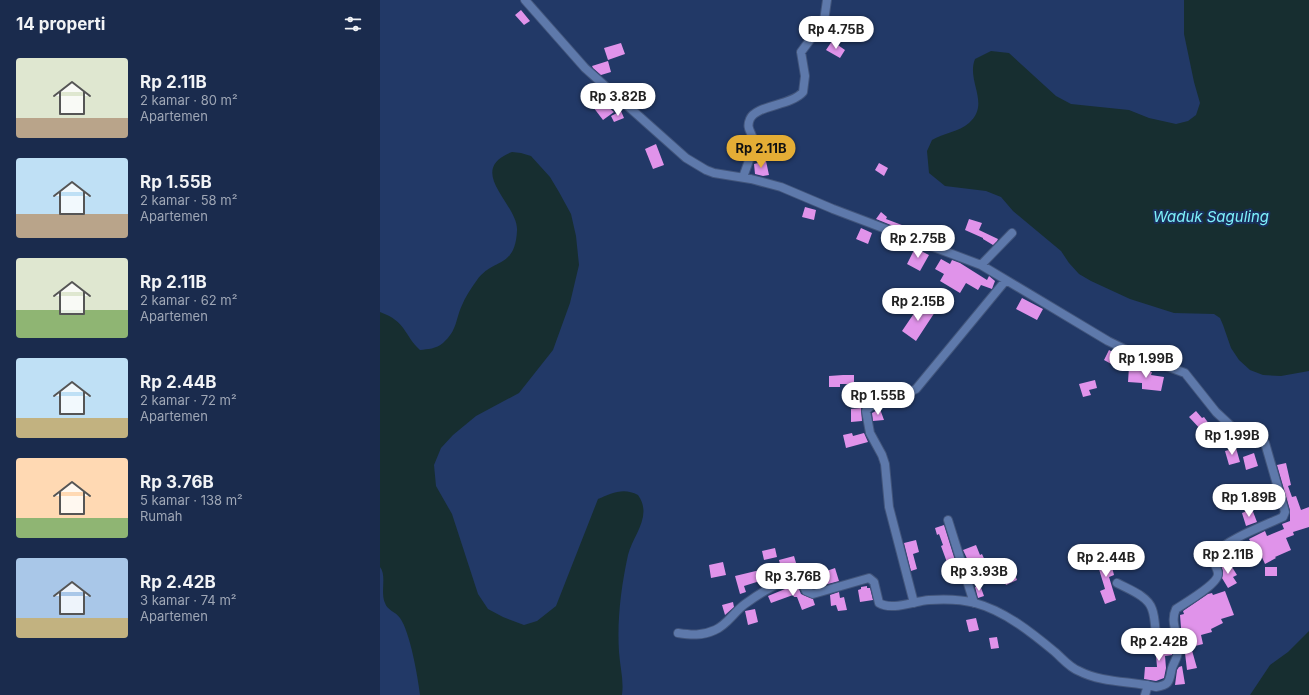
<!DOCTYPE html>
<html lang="id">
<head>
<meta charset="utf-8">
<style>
	:root { --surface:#1a2b4d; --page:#233354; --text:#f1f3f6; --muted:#9fa7b6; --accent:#e4ad35 }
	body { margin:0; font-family:Inter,sans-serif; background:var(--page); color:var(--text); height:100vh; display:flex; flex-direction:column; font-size:15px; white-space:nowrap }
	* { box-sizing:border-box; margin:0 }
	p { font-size:13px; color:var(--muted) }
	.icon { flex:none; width:22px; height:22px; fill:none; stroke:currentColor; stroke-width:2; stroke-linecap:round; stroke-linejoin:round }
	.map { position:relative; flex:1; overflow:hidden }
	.drawer { display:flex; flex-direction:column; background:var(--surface); width:380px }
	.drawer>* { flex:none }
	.price { position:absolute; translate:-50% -34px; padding:0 9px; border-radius:14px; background:#fff; color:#222; font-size:13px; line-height:26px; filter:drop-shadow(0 1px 2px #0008) }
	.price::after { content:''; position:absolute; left:50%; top:24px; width:12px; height:9px; margin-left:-6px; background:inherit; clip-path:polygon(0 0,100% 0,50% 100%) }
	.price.active { background:var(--accent); color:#111 }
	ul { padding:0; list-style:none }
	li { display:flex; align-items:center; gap:12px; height:100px; padding:0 16px }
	li span { display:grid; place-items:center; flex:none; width:112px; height:80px; border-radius:4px; color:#555 }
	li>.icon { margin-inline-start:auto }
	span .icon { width:48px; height:48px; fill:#fffc; stroke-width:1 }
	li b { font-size:17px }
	h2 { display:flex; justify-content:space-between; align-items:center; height:48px; padding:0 16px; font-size:17px }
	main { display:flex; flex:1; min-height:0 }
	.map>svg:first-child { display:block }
</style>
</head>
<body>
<main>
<section class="drawer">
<h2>14 properti<svg class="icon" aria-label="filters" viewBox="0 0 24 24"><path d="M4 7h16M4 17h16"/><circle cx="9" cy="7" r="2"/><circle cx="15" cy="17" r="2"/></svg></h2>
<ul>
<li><span style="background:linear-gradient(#dfe7d0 75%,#b9a48a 0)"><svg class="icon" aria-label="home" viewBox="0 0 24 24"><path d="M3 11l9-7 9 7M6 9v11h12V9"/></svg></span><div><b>Rp 2.11B</b><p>2 kamar · 80 m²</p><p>Apartemen</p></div></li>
<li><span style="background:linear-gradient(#bfe0f5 70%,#b9a48a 0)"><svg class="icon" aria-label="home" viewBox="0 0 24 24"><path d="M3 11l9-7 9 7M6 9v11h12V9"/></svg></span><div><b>Rp 1.55B</b><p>2 kamar · 58 m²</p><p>Apartemen</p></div></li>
<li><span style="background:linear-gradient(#dfe7d0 65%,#8fb573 0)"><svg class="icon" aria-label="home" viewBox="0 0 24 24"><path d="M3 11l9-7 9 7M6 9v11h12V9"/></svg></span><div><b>Rp 2.11B</b><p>2 kamar · 62 m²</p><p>Apartemen</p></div></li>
<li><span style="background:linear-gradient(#bfe0f5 75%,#c2b280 0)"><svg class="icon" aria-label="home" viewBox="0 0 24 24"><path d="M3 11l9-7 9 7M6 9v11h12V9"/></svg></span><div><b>Rp 2.44B</b><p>2 kamar · 72 m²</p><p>Apartemen</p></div></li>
<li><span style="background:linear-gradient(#ffd9b3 75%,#8fb573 0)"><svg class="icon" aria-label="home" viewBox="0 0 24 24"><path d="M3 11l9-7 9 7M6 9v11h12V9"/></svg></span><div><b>Rp 3.76B</b><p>5 kamar · 138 m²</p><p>Rumah</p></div></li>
<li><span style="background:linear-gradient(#a9c7e8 75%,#c2b280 0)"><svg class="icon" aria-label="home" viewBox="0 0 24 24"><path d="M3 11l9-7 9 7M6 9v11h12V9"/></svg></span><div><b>Rp 2.42B</b><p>3 kamar · 74 m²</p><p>Apartemen</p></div></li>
</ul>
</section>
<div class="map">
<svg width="929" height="695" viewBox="0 0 929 695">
	<rect width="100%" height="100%" fill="#223967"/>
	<path fill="#172e30" d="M804 0H929V371L901 376 883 375 870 370 859 360 851 348 843 325 840 318 834 314 794 313 750 299 711 281 699 274 689 263 681 251 633 211 621 197 606 191 565 186 549 173 547 151 552 140C563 133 579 132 589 123 611 104 586 81 595 59L611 51 629 53 676 96 691 104 749 110 769 118 796 124 808 121 816 115 820 103 814 82 804 34Z
		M132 152 141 153 151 156 170 177 179 192 191 214 196 236 199 265 190 303 173 350 139 393 96 416 73 435 61 448 54 465 56 486 72 514 98 594 108 609 123 617 144 625 157 621 176 606 218 499C231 493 244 487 258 495 273 516 253 535 248 555 241 587 237 620 239 652 240 667 244 680 242 695H40C38 677 30 632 20 618 16 612 7 610 5 603 0 592 7 576 0 567V312C27 322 23 334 40 350 48 349 56 349 63 343 78 330 75 319 83 303 86 296 92 287 97 280 113 258 135 269 137 231 139 204 84 171 132 152Z
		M929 631V695H870L890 665 908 652Z"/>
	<path fill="#e093ea" d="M141 10 150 21 144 25 135 15Z
		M452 41 465 50 460 58 446 50Z
		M241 43 245 54 228 60 224 48Z
		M228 61 231 72 221 75 213 68 212 66Z
		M218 93 227 106 234 112 223 120 210 103 215 100 212 96Z
		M241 111 244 118 234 122 231 116Z
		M276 144 284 165 273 169 265 149Z
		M386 161 389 175 383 176 375 174 374 164Z
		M499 163 508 168 504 176 495 170Z
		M425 207 436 210 434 220 422 217Z
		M501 212 507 217 506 219 535 230 533 234 496 219Z
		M589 219 602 223 599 230 618 239 617 241 613 245 603 239V238L585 230Z
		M481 228 492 233 488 244 476 239Z
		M547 233 558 238 556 242 545 238Z
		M535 248 549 255 540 271 527 264Z
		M561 259 570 264 572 260 580 263 607 280 609 276 615 281 612 289 601 285 598 290 586 283 580 293 560 281 564 274 555 269Z
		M642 298 663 309 657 320 636 309Z
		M541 303 555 312 536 341 522 331Z
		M729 350 741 357 735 366 724 360Z
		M749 367 761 368V371L772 372 771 375 784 377 781 391 762 389V383L748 382Z
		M463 375H474V384H460V387H449V376Z
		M715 380 717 388 709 390 711 395 703 397 699 384Z
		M491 392 492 399 487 402 485 393Z
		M481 408 482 421 471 422V409Z
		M500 409 504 420 493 421 492 413Z
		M816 411 822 418 824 417 835 432 837 431 838 444 827 447 823 432 809 417Z
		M472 433 473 436 484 433 488 442 466 448 463 435Z
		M856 448 860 462 849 465 845 451Z
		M874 453 878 466 866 470 863 457Z
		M906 463 911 485 908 486 912 497 916 496 921 510 929 507V527L913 532 914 535 906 538 911 550 895 557 896 558 885 564 880 553 877 554 869 539 885 531 887 536 904 529 902 524 910 521V510L897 465Z
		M872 509 877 522 866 526 862 513Z
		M564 525 579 573 572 576 561 546 563 545 559 534 557 535 555 528Z
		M536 540 539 552 533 554 537 569 531 571 524 543Z
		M596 545 600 555 602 554 612 576 598 582 583 550Z
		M395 548 397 557 384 560 382 551Z
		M723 553 725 559 729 558 731 563 734 575 729 577 736 600 725 604 720 591 725 589 715 556Z
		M414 556 419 573 403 576 399 560Z
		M845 561 849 568 852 567 857 575 853 577 857 583 848 588 842 578 843 571 840 563Z
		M343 562 346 575 331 578 329 565Z
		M885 567H897V576H885Z
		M455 568 459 581 433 588 430 587 427 581 442 577 441 573Z
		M380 570 383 580 364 586 366 592 360 594 355 576Z
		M634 573 637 580 626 585 623 578Z
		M417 584 421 594 433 599 435 605 422 610 417 597H414L413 595 391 603 388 596Z
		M600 585 604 596 598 598 595 587Z
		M487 586V588H490L493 600 480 602 478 590 481 589V587Z
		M845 591 854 615 841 619 843 623 831 629 832 632 821 635 823 644 811 647 817 668 807 670 805 653H803L800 615 804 614 803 611 828 594 832 593 833 595Z
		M459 592 460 598 464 597 467 610 458 611 456 605 451 606 450 595Z
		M353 602 354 607 345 615 342 605Z
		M375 609 378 622 368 625 365 611Z
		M596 618 599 630 589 632 586 620Z
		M617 637 619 648 611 649 609 638Z
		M792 641V655L785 656 786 668 784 678 776 681 764 679 765 667H777L775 644Z
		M802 666 805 684 795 685 797 670 799 667Z"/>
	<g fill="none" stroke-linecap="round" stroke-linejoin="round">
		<defs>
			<path id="minor" d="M145 0 205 68 306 158 326 170 334 173 371 179 401 187 453 209 601 265 728 341 759 356 805 373 836 412 851 426 869 437 881 439 885 443 905 512 903 517C886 525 845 540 835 554 830 561 838 567 838 574 838 584 805 603 796 609 789 623 800 636 798 650 798 657 794 662 792 668 789 680 791 685 776 687 751 681 722 683 699 671 689 667 683 659 675 652 652 633 625 611 595 603 580 599 564 599 549 600 534 601 512 611 499 603L494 582 489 578 433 594 426 591 420 579C407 575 376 596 365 604 354 612 347 625 335 630 322 636 311 635 298 633
				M363 177C366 169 375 146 373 139 371 131 366 128 370 119 376 105 411 106 423 92L425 76 421 52 444 21 447 0
				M601 265 632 233
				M568 520 594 603
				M737 583C748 589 768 596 772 609 775 617 775 627 776 635L778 638 796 635
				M534 603 509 507 505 464 502 455 490 433 486 411C495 398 521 398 536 389L626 280
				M765 695 768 685"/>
		</defs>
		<use href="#minor" stroke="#42557b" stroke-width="10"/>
		<use href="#minor" stroke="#5e79ab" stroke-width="8"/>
	</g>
	<g text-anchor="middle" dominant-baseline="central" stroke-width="4" stroke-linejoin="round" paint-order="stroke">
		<g font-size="15" font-style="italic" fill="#7df0fa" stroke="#192f5b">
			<text x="831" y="216">Waduk Saguling</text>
		</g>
	</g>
</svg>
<b class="price" style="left:456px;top:50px">Rp 4.75B</b>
<b class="price" style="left:238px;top:117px">Rp 3.82B</b>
<b class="price active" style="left:381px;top:169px">Rp 2.11B</b>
<b class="price" style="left:538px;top:259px">Rp 2.75B</b>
<b class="price" style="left:538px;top:322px">Rp 2.15B</b>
<b class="price" style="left:766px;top:379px">Rp 1.99B</b>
<b class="price" style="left:498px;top:416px">Rp 1.55B</b>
<b class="price" style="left:852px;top:456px">Rp 1.99B</b>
<b class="price" style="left:869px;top:518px">Rp 1.89B</b>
<b class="price" style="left:848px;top:575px">Rp 2.11B</b>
<b class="price" style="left:726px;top:578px">Rp 2.44B</b>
<b class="price" style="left:599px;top:592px">Rp 3.93B</b>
<b class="price" style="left:413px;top:597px">Rp 3.76B</b>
<b class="price" style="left:779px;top:662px">Rp 2.42B</b>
</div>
</main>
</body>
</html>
